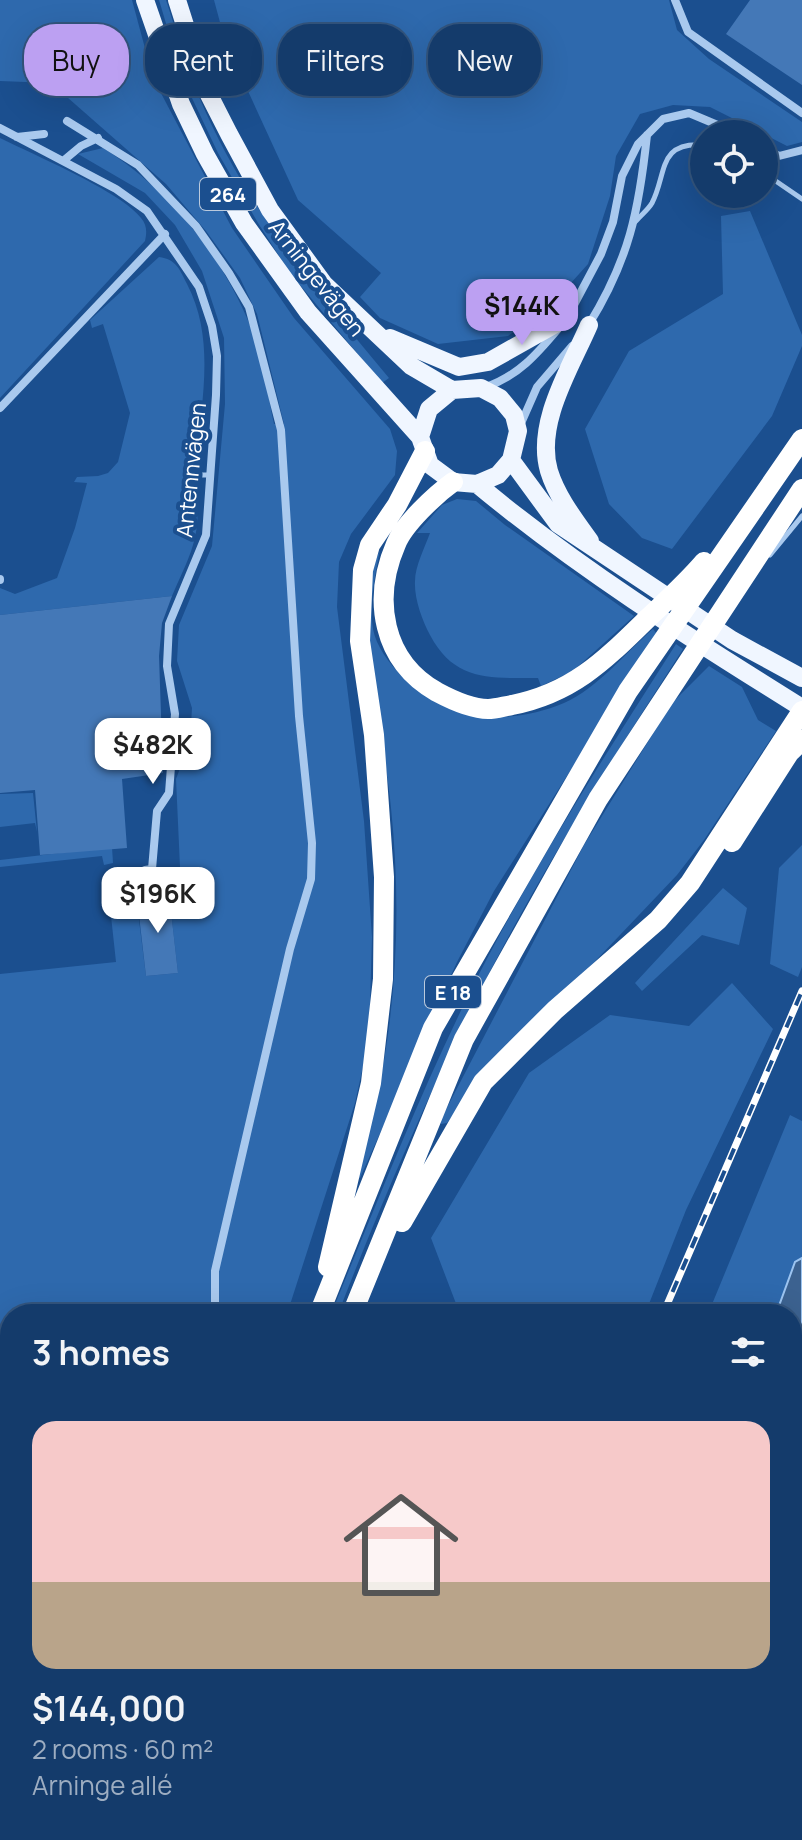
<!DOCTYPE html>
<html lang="en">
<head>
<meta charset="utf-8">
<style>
	:root { --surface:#143b6b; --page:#214673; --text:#f1f3f6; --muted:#9dadc1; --line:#33557e; --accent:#bca0f2 }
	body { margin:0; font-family:Manrope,sans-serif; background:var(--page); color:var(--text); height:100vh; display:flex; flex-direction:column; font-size:30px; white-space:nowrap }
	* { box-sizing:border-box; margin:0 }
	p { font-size:26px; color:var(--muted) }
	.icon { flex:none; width:44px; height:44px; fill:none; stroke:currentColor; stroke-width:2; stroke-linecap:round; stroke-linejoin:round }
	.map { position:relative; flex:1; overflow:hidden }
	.sheet { position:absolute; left:0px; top:1304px; width:802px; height:536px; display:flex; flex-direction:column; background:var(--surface); border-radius:32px 32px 0 0; box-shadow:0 8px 32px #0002,0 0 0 2px var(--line) }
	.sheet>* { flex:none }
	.guide { position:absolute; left:24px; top:24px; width:754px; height:72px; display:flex; gap:16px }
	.buttons { position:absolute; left:690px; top:120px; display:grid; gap:16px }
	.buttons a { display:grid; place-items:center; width:88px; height:88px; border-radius:50%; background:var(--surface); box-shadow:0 8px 32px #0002,0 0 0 2px var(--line); font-size:40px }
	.price { position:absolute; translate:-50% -68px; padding:0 18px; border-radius:16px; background:#fff; color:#222; font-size:26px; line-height:52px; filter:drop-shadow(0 2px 4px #0008) }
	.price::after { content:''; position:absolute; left:50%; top:48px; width:24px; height:18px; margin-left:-12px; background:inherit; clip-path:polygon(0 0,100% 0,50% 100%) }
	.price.current { background:var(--accent); color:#111 }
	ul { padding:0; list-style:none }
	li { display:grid; align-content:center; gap:16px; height:424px; padding:0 32px }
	li span { display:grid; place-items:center; height:248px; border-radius:24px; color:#555 }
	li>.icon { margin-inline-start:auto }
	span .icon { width:144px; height:144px; fill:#fffc; stroke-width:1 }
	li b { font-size:34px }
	h2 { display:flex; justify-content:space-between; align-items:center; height:96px; padding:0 32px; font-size:34px }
	.chip { padding:0 28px; border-radius:32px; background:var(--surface); box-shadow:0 8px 32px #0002,0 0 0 2px var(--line); font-size:28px; line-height:72px }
	.chip.current { background:var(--accent); color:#111 }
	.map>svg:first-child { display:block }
</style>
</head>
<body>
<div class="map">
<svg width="802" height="1840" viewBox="0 0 802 1840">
	<rect width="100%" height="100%" fill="#1b4f8f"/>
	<path fill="#2e69ad" d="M0 0H132L153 78 232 228 294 318 390 429 397 451 395 475 351 534 339 562 337 607 364 821 372 937 369 1039 355 1103 287 1314H10V1830H106L104 1840H0V974L116 962 107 879 122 877 130 894 136 896 146 976 178 973 169 894 180 867 176 779 190 742 192 708 177 661 179 625 212 546 225 404 224 338 202 271 175 225 145 193 78 154 103 148C172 191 229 264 256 341 265 367 268 397 274 424H284L257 314 240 278 206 231 166 184 51 83 0 81Z
		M159 0H166C177 33 186 67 200 99 244 204 317 292 389 378L382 383 290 273 258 223 218 153 182 77Z
		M214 0H669L677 30 709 59 802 122V142L787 146 710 107 673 105 640 114 616 156 610 196 588 264 552 304 508 336 438 344 380 318 360 297 381 273 298 200 225 41Z
		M0 138C32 154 122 192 141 218 147 225 147 232 145 241L0 398Z
		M750 211 802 335V346L772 416 672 549 642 538 609 504 585 429 629 351 723 294 721 216Z
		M159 257C176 259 180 270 187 284 216 340 201 400 197 459 195 487 202 517 193 545 188 562 179 579 172 596L0 615V588L15 594 57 578 75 528 87 483 74 482 77 477 98 476 108 473 118 462 130 413 103 324 92 328 90 320Z
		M457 499 476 501 505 525 634 616 573 671 541 686 538 678C490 678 455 682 430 635 422 620 414 598 415 581 415 566 425 547 430 533H417L442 505Z
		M380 550C375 575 369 604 373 629 376 646 389 663 401 675 444 721 507 727 564 703 598 688 625 653 653 629L657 634 494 891 457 962 360 1178 356 1176C394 1057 404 933 391 808 384 734 361 660 367 584 368 573 376 560 380 550Z
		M676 644 683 649C611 761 539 874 479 993 427 1097 380 1205 338 1314H331C376 1205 419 1095 471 990 531 870 604 757 676 644Z
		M709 666 742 687 758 720 776 731 704 840 677 875 468 1095 447 1123 441 1124V1119L584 845 672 703Z
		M33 793 37 832 35 823 0 827V794Z
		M802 845V967L798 977 770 964 779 868Z
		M112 847 113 863 104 865 102 856 0 867V860Z
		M723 888 747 908 739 945 702 935 642 991 635 983Z
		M732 983 773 1029 686 1210 645 1314H460L431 1238 529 1073 610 1015 689 1026Z
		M790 1115 802 1121V1522L792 1314H708Z"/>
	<path fill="#3c6290" stroke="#9cc4f0" stroke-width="2" d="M802 1258V1840H585L587 1830H792V1314H776L795 1262Z"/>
	<path fill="#4478b7" d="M750 0H802V85L726 34Z
		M172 596 162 623 159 656 163 773 122 779 127 848 40 855 35 790 0 793V615Z
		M169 894 178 973 146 976 137 898Z"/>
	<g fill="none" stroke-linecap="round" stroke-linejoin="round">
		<path stroke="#a9c9ee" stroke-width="5" d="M764 173 802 199
			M635 222C640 216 648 210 652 203 667 175 657 141 704 145
			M187 475H209
			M770 555 802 516"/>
		<path stroke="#a9c9ee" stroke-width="8" d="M675 0 688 32 802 113
			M67 121 138 165 196 226 229 273 249 307 281 430 299 716 312 843 311 879 290 949 215 1271V1314
			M0 128 116 189 147 211 199 287 212 326 217 356 216 395 206 535 169 624 167 666 175 714 169 793 157 811 152 869 145 870
			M17 137 44 134
			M764 148 779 156 802 150
			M63 161 81 146 98 138
			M567 318 601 254 613 222 622 176 638 144 663 119 689 113 739 134
			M588 326C629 260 639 211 647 135
			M486 387C518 376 537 354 558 329
			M0 408 165 234
			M519 428 537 387 572 346
			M0 579V580
			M110 1840 112 1830"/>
		<path stroke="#f0f6ff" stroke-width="18" d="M145 0 181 104 205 154 244 223 308 312 420 437 430 465 453 482 477 484 498 475 511 460 518 431 514 415 500 398 481 388 452 390 411 366 324 284 270 210 229 134 204 85 177 0
			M589 325C571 367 535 423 549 471 557 497 575 520 590 541
			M390 338 459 367 488 362 568 317
			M420 437 429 409 452 390
			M511 460 558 524 732 640 802 678
			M477 484C579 569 690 638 802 708"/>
		<path stroke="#fff" stroke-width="20" d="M453 482C435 495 404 524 396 544 372 599 382 661 437 692 452 700 471 709 488 709 496 709 505 706 512 705 573 693 605 660 648 618 667 600 687 582 704 562
			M732 842 789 753 802 740
			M402 1222 483 1082 555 1010 658 920 690 883 802 711
			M328 1267 371 1083 383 979 384 877 374 735 360 641 363 570 370 545 397 505 425 451
			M319 1314 433 1028 628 691 802 439
			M352 1314 464 1039 598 799 802 489
			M144 1840 147 1830
			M177 1840 180 1830"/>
		<defs>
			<path id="rail" d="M663 1314 802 991
				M426 1840 432 1830"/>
		</defs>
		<use href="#rail" stroke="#fff" stroke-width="7"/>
		<use href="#rail" stroke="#1b4f8f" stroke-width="4" stroke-dasharray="12" stroke-linecap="butt"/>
	</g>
	<g text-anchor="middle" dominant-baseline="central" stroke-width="8" stroke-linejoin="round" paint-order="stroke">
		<g fill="#1b4f8f" stroke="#bbcadd" stroke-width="2">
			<rect x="200" y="178" width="56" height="32" rx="6"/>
			<rect x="425" y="976" width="56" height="32" rx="6"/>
		</g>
		<g font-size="20" font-weight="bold" fill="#fff">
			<text x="228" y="194">264</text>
			<text x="453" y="992">E 18</text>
		</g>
		<g font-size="22" fill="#fff" stroke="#1b4f8f">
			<text transform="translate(317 278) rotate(52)">Arningevägen</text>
			<text transform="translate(191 470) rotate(-84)">Antennvägen</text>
		</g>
	</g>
</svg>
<div class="buttons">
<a><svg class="icon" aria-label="locate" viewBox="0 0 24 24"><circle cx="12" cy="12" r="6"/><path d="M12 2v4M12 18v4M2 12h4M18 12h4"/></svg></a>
</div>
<b class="price current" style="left:522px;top:347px">$144K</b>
<b class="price" style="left:153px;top:786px">$482K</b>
<b class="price" style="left:158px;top:935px">$196K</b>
<div class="guide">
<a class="chip current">Buy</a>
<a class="chip">Rent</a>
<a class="chip">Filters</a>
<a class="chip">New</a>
</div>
<section class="sheet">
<h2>3 homes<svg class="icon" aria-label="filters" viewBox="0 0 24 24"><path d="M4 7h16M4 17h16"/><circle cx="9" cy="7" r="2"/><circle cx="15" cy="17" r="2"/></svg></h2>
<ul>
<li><span style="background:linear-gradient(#f6c9c9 65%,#b9a48a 0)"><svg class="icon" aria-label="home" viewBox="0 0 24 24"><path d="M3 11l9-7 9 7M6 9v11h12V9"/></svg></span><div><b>$144,000</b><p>2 rooms · 60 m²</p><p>Arninge allé</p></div></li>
</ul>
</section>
</div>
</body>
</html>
